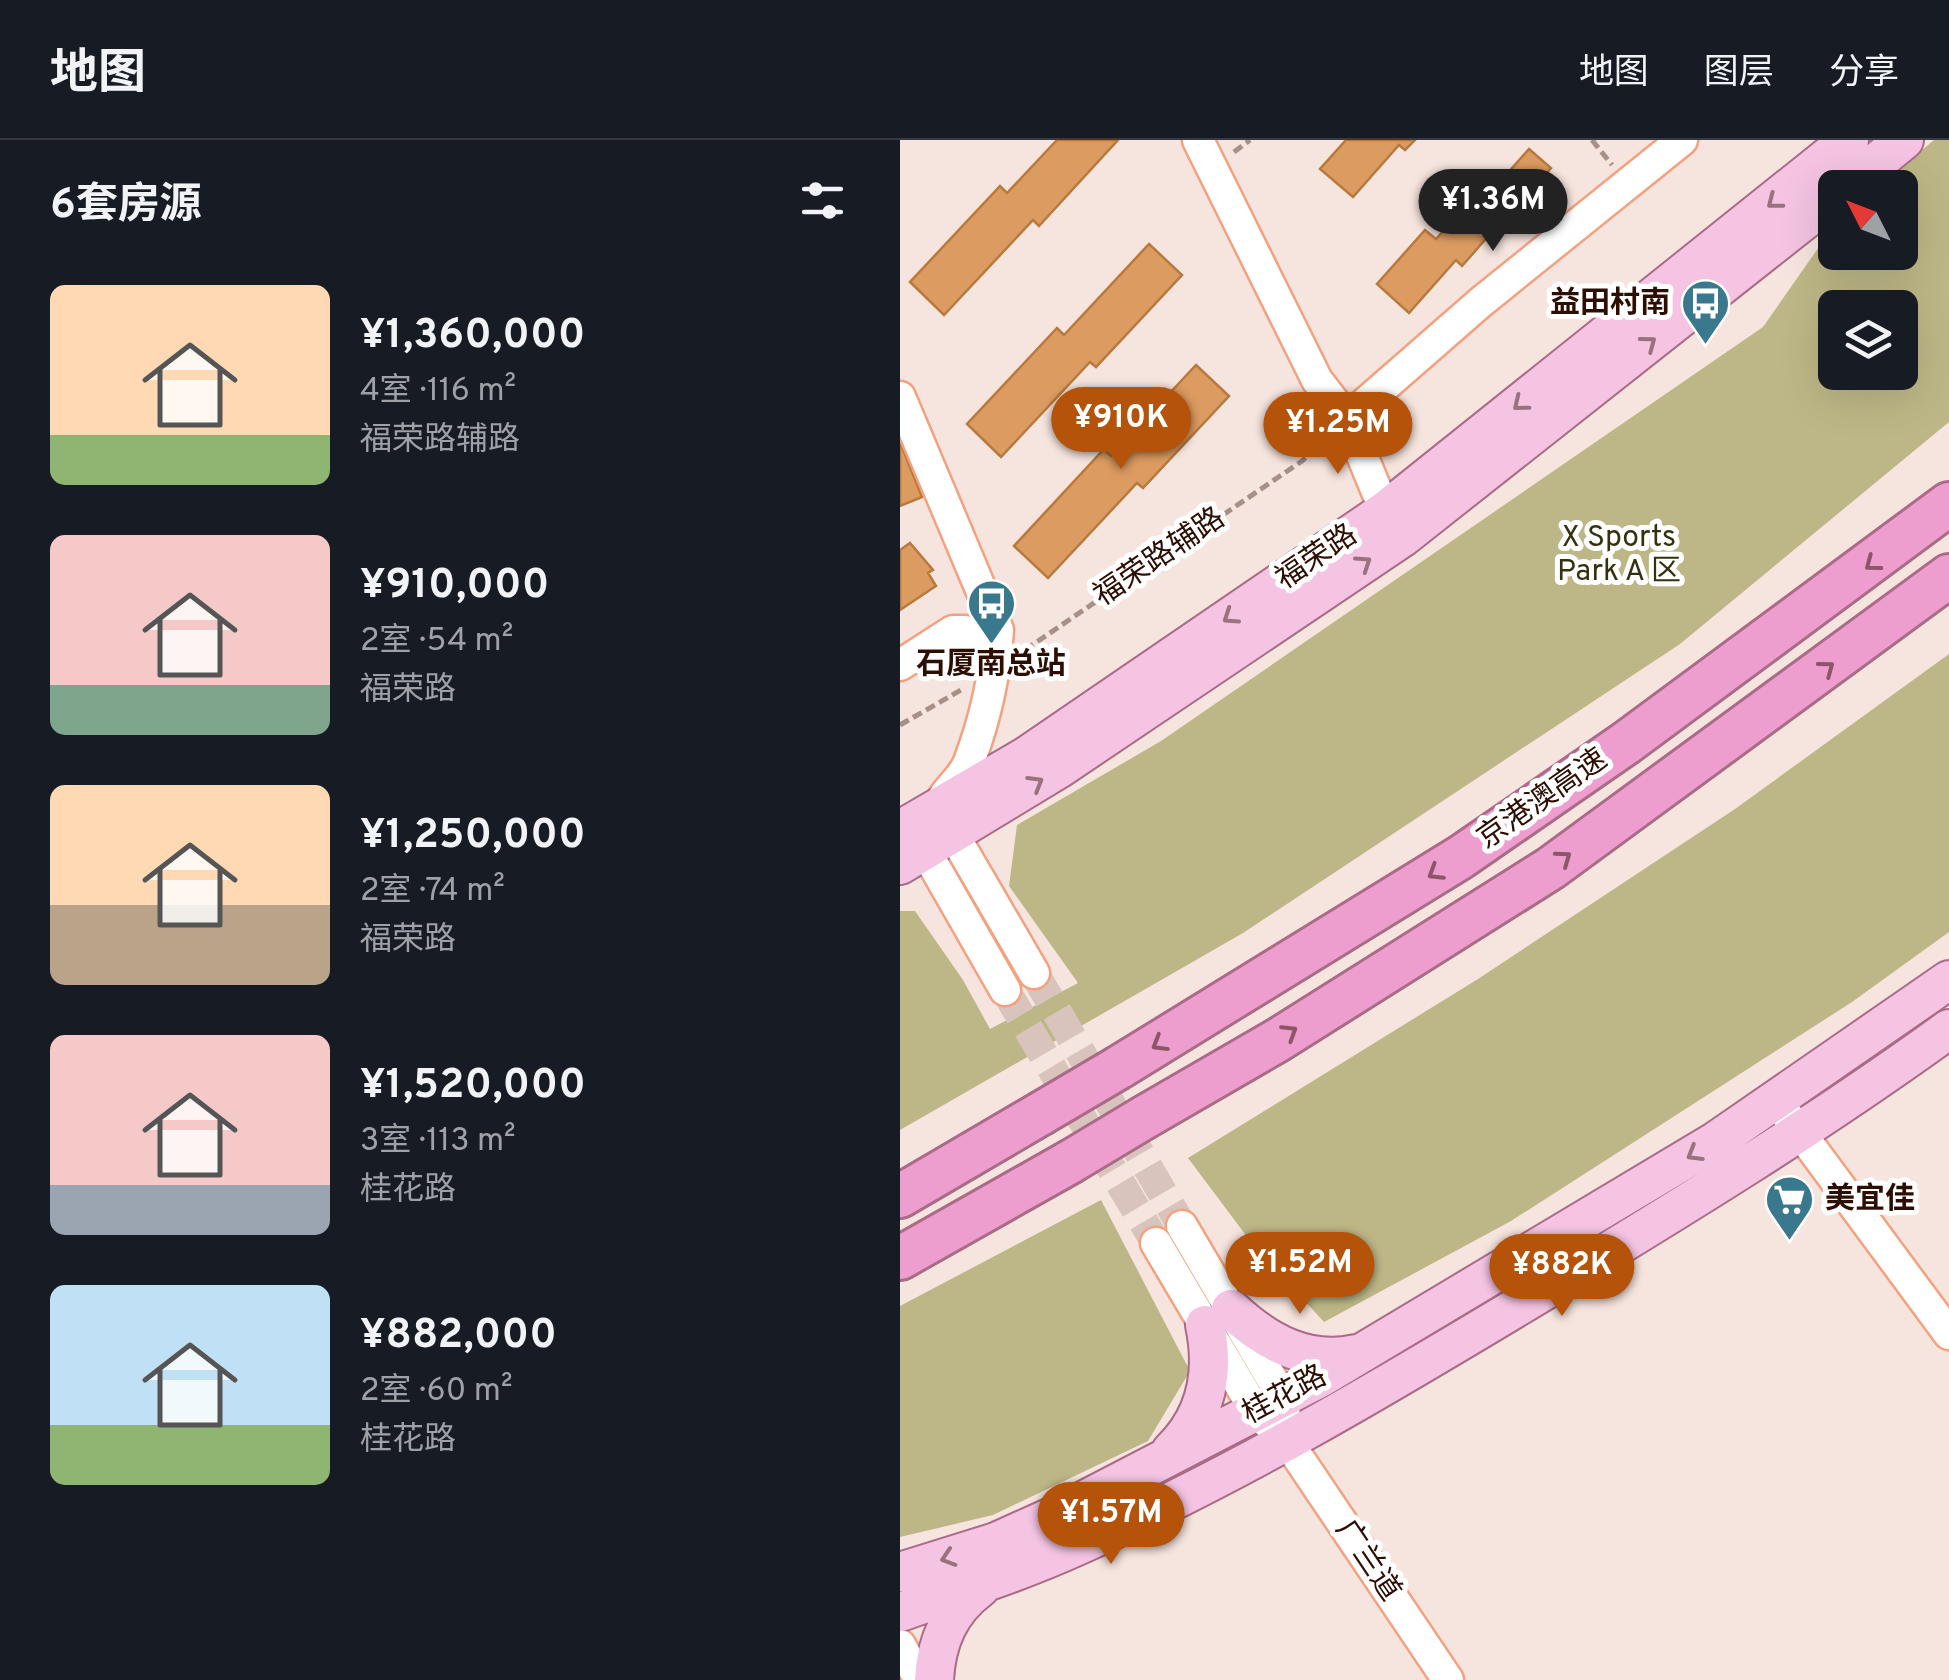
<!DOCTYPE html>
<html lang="zh">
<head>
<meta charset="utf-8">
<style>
	:root { --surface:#171b24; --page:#242831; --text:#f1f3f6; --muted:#9ea1a6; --line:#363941; --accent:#b45309 }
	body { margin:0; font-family:Overpass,"Noto Sans SC",sans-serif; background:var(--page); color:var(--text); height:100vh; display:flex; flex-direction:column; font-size:38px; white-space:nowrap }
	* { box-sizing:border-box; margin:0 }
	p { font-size:32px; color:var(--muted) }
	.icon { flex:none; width:55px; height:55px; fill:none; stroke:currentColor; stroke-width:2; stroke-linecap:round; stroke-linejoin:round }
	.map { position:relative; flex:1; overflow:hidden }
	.sheet { display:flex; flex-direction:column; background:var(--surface); width:900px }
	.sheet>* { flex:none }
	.needle { width:65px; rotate:312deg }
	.controls { position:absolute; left:918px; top:30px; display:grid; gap:20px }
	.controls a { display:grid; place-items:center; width:100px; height:100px; border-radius:15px; background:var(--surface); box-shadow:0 10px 40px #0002; font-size:50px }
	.price { position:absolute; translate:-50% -85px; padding:0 22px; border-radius:35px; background:var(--accent); color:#fff; font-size:32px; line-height:65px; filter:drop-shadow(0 2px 5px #0008) }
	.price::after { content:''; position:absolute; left:50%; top:60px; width:30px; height:22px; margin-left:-15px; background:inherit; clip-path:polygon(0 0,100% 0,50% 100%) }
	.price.selected { background:#222; color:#fff }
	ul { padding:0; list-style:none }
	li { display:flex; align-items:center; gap:30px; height:250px; padding:0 50px }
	li span { display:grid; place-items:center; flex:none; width:280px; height:200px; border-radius:15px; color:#555 }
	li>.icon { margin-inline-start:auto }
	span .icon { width:120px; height:120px; fill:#fffc; stroke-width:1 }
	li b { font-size:42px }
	h2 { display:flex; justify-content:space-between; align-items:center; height:120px; padding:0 50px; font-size:42px }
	header { display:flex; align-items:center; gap:60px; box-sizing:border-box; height:140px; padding:0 50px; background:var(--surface); border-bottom:2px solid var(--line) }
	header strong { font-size:48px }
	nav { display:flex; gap:55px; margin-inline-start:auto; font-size:35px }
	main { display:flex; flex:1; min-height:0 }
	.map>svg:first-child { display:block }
</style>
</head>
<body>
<header>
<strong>地图</strong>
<nav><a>地图</a><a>图层</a><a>分享</a></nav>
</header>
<main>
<section class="sheet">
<h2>6套房源<svg class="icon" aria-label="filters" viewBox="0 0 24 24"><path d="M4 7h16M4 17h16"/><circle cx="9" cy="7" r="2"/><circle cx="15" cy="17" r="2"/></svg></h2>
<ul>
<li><span style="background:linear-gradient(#ffd9b3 75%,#8fb573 0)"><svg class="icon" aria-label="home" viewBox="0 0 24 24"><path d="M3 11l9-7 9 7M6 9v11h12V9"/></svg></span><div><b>¥1,360,000</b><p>4室 · 116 m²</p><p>福荣路辅路</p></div></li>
<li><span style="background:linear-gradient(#f6c9c9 75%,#7fa58c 0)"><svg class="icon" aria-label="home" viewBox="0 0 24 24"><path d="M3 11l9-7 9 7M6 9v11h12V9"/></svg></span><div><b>¥910,000</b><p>2室 · 54 m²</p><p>福荣路</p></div></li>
<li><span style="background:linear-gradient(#ffd9b3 60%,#b9a48a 0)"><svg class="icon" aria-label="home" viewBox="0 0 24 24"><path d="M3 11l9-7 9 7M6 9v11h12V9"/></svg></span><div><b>¥1,250,000</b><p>2室 · 74 m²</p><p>福荣路</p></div></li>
<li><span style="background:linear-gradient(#f6c9c9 75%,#9aa5b1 0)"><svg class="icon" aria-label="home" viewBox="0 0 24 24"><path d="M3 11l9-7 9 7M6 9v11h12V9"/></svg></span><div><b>¥1,520,000</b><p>3室 · 113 m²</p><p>桂花路</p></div></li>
<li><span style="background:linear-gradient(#bfe0f5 70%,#8fb573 0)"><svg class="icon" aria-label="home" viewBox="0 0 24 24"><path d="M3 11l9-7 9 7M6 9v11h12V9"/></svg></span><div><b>¥882,000</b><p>2室 · 60 m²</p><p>桂花路</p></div></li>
</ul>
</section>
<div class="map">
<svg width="1049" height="1540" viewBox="0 0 1049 1540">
	<rect width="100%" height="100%" fill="#f6e4de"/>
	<path fill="#bdb787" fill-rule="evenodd" d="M1034 0H1049V282L780 504 343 793 0 990V771H15L63 840 90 889 178 843 109 746 117 685 261 601 863 187 935 84V112H1000V48L978 47ZM935 168H1000V232H935Z
		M1049 514V792L952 862 611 1081 424 1182 351 1102 288 1018 578 839 835 669Z
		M201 1060 290 1231 248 1301 93 1375 0 1397V1166Z"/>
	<path fill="#dc9b60" stroke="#b8793d" stroke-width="2.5" d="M157 0H218L139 86 133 80 44 175 10 142 100 46 107 53Z
		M446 0H515L505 10 499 5 453 57 420 29Z
		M629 9 651 28 643 37 651 44 615 84 606 76 562 126 556 120 509 173 477 144 525 90 536 99 580 50 587 56Z
		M249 104 282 135 196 227 190 222 101 317 67 284 157 188 164 195Z
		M296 225 329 256 243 348 237 343 148 438 114 406 204 309 211 316Z
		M0 302 22 357 0 366Z
		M10 403 33 430 28 433 36 446 0 470V410Z"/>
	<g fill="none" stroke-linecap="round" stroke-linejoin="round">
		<path stroke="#d8c4bd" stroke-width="30" stroke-dasharray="30 15" stroke-linecap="butt" d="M134 833 282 1086
			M105 850 256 1103"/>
		<defs>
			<path id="minor" d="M298 0 417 240 447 279 485 371
				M0 257 98 490C95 534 85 580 69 622 62 640 44 650 38 668L134 833
				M447 279 581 162 782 0
				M0 525 53 491H65L79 503 95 531
				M14 691 105 850
				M887 975 1049 1194
				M282 1086 383 1258 385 1278
				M256 1103 356 1272 387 1301 548 1540
				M0 1505 20 1540"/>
			<path id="major" d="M945 48 1004 0
				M0 690 125 617 485 371 949 0
				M0 725 160 628 503 397 935 56
				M331 1169C366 1202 407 1225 456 1214
				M271 1311C307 1276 315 1232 305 1185
				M0 1432 96 1402 156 1375 420 1238 816 1001 1049 840
				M0 1472C59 1451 120 1432 177 1406 339 1334 491 1243 642 1152 781 1068 918 984 1049 889
				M34 1540C36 1502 49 1471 80 1448"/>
			<path id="highway" d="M218 928 561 717 726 603 1049 364
				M245 977 378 900 651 728 1049 436
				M0 1056 140 974
				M0 1118 170 1022"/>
		</defs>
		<use href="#minor" stroke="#f4a180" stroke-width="35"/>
		<use href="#major" stroke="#aa6b87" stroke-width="42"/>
		<use href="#highway" stroke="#aa6b87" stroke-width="48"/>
		<path stroke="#a79088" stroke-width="5" stroke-dasharray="10 5" stroke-linecap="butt" d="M692 0 712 25
			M334 12 350 0
			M125 510 402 321 427 298
			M0 585 61 550"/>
		<use href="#minor" stroke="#fff" stroke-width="30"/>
		<use href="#major" stroke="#f4c4e2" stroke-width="38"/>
		<use href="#highway" stroke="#ed9dce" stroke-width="42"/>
		<defs>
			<path id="highway-bridge" d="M140 974 218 928
				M170 1022 245 977"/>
		</defs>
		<use href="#highway-bridge" stroke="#aa6b87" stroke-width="48" stroke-linecap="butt"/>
		<use href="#highway-bridge" stroke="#ed9dce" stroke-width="42"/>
	</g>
	<defs><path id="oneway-chevron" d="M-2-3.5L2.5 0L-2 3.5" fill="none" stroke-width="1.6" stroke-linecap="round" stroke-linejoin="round" transform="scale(2.5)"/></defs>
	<g stroke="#9a727e">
		<use href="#oneway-chevron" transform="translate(874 62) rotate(142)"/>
		<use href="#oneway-chevron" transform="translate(749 203) rotate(-37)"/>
		<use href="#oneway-chevron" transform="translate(620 264) rotate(141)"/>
		<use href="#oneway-chevron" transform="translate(464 423) rotate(-34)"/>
		<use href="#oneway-chevron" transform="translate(330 477) rotate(146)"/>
		<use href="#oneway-chevron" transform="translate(136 643) rotate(-31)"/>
		<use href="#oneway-chevron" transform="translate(794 1014) rotate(149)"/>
		<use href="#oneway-chevron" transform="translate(48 1418) rotate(162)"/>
	</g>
	<g stroke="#8d5668">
		<use href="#oneway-chevron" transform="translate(972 424) rotate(143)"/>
		<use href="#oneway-chevron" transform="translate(927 528) rotate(-37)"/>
		<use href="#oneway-chevron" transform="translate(664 718) rotate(-36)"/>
		<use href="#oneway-chevron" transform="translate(535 733) rotate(148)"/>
		<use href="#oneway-chevron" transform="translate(390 892) rotate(-32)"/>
		<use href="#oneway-chevron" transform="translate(259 904) rotate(149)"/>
	</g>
	<defs>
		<symbol id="bus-pin" viewBox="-11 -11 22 30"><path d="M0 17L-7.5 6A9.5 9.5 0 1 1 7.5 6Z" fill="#3a788d" stroke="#fff"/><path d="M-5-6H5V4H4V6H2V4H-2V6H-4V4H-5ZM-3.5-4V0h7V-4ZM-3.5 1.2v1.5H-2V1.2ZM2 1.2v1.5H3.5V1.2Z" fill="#fff"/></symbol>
		<symbol id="supermarket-pin" viewBox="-11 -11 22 30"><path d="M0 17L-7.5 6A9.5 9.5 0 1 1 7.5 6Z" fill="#3a788d" stroke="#fff"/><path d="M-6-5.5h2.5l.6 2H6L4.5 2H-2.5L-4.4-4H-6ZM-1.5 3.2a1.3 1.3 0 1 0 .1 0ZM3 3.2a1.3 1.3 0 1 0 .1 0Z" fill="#fff"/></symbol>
	</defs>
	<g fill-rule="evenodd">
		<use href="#bus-pin" x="778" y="136" width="55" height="75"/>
		<use href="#bus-pin" x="64" y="436" width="55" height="75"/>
		<use href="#supermarket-pin" x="862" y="1032" width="55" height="75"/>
	</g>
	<g text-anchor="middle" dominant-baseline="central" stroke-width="10" stroke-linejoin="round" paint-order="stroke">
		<g font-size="30" font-weight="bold" fill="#2d0e03" stroke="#fff" text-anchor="end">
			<text x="770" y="164">益田村南</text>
			<text x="91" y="525" text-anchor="middle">石厦南总站</text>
			<text x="925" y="1060" text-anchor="start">美宜佳</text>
		</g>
		<g font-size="30" fill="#353110" stroke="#fff">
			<text x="719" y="398">X Sports<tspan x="719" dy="34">Park A 区</tspan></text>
		</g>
		<g font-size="30" fill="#2d0e03" stroke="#fff">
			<text transform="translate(260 418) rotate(-34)">福荣路辅路</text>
			<text transform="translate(417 418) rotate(-34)">福荣路</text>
			<text transform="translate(643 660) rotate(-35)">京港澳高速</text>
			<text transform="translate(385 1256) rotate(-28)">桂花路</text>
			<text transform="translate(467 1421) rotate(56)">广兰道</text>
		</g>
	</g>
</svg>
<div class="controls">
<a><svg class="needle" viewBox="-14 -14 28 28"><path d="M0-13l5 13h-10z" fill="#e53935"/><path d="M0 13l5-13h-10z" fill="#9ea1a6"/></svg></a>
<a><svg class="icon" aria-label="layers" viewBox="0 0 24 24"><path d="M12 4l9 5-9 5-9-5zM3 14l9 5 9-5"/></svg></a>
</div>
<b class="price selected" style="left:593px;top:114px">¥1.36M</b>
<b class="price" style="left:221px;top:332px">¥910K</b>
<b class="price" style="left:438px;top:337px">¥1.25M</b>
<b class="price" style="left:400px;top:1177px">¥1.52M</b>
<b class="price" style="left:662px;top:1179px">¥882K</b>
<b class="price" style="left:211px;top:1427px">¥1.57M</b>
</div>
</main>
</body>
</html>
